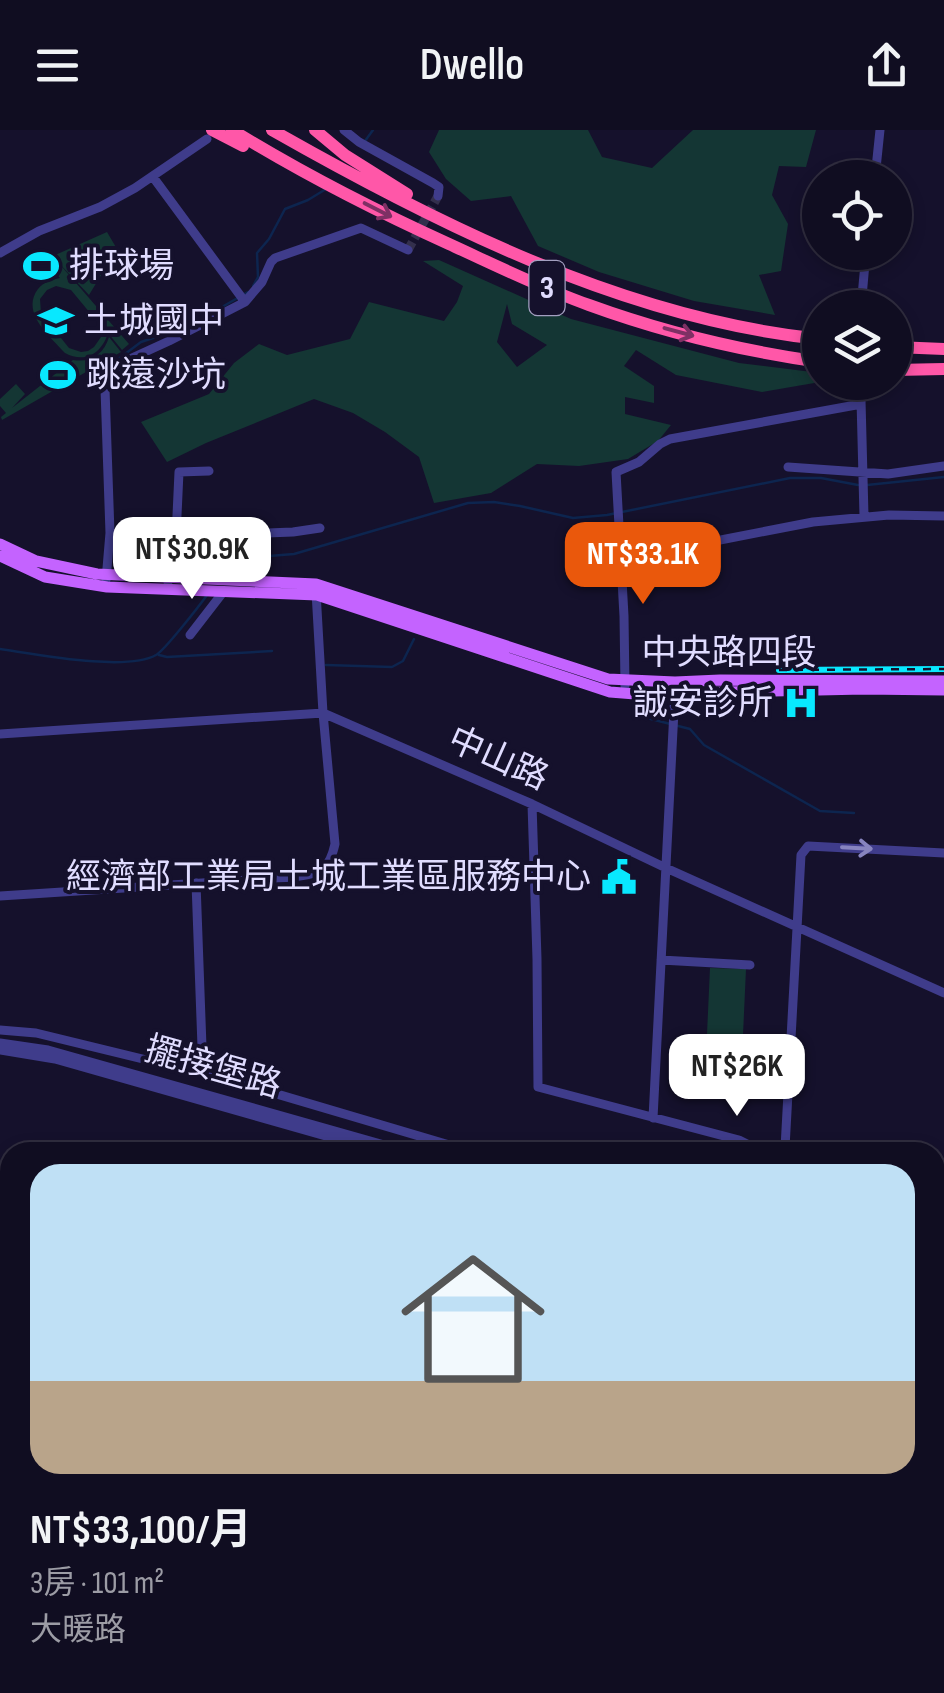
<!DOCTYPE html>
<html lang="zh-TW">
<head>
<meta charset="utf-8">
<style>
	:root { --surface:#100d21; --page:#1e1b2e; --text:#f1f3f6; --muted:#9c9ca5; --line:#302d3f; --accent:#ea580c }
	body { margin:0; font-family:"Sofia Sans Condensed","Noto Sans TC",sans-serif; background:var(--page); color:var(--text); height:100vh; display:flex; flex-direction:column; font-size:38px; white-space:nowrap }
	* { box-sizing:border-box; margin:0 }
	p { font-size:32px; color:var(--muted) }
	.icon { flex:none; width:55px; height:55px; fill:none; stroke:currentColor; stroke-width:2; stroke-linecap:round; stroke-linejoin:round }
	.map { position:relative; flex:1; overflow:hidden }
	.drawer { position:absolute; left:0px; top:1012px; width:945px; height:552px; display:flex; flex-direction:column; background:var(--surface); border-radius:30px 30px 0 0; box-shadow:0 5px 15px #0003,0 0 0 2px var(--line) }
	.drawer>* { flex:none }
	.fabs { position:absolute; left:802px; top:30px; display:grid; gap:20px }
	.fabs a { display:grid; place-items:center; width:110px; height:110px; border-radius:50%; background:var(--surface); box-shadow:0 5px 15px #0003,0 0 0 2px var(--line); font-size:50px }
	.price { position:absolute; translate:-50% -85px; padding:0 22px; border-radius:20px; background:#fff; color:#222; font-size:32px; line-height:65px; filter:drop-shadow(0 2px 5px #0008) }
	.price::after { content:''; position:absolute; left:50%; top:60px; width:30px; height:22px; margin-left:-15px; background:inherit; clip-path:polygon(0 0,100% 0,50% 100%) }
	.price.current { background:var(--accent); color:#fff }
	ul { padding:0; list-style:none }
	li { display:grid; align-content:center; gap:20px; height:530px; padding:0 30px }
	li+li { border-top:2px solid var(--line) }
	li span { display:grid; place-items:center; height:310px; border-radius:30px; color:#555 }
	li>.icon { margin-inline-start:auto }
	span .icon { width:180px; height:180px; fill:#fffc; stroke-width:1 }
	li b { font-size:42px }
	header { display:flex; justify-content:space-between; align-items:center; height:130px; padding:0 30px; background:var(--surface); font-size:45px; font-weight:600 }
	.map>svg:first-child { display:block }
</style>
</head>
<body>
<header><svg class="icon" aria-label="menu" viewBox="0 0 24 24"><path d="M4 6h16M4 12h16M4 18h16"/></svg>Dwello<svg class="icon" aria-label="share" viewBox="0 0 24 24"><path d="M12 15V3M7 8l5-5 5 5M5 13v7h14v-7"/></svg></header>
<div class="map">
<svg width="944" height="1563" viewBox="0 0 944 1563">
	<rect width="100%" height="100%" fill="#15112c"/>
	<path fill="#143634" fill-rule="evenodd" d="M439 0H588L602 27 652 38 693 0H816L806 37 779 36 772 65 788 94 781 141 759 145 775 185 694 171 599 142 538 116 511 66 471 71 446 49 429 22Z
		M107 102 117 119 89 165 56 130 129 214 122 220 108 203C102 223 85 234 65 223 51 207 20 183 38 159 44 152 51 150 60 148L46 131 53 126ZM56 156 71 160 100 195 101 207 94 217 88 221 81 222 69 218 41 183 40 169 47 160Z
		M439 130 571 189 739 233 820 243V252L762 262 676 245 636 220 624 236 654 256V273L625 267V284L671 295 658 311 628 329 579 336 537 334 491 363 434 373 419 327 385 302 353 283 314 269 206 313 167 332 141 292 209 264 234 233 259 214 287 225 350 209 369 172 444 191 457 172 463 156 423 131ZM507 174 512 194 547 215 517 237 497 212Z
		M109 207 121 222 2 290 1 287 6 283 0 276V269L16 254 25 264 12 278 73 230C91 233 104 224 109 207Z
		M710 838 746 839 743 905 707 904Z
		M935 1278 944 1279V1397L935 1390Z
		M0 1303 10 1305V1555H540L536 1563H0Z"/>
	<path fill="#0d254f" d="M10 1080V1270L0 1269V1082Z"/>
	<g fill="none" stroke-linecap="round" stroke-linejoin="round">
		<path stroke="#0d254f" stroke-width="2.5" d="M365 11 373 0
			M253 156 258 147 257 123 269 109 285 79 308 70 326 59
			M117 230 141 212 189 196 248 162
			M867 355 944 347
			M175 418 232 421
			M216 444 220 434 236 421 269 426 294 424 468 373 494 372 520 376 573 388 607 385 790 348H821L858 355
			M0 519C35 524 126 542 156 525 164 521 200 475 207 465
			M159 525 167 527 272 521
			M326 535 392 537 403 531 414 509
			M639 586 690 599 704 615 820 681 854 683
			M0 1471 10 1475
			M125 1555 126 1563"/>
		<path stroke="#332f4c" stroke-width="9" stroke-dasharray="9 4.5" stroke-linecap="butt" d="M408 120 438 66"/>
		<path stroke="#3f3c8b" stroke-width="9" d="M344 0 359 12 433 53 439 57 438 66
			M153 47 245 172
			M875 48 880 0
			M0 123 39 101 100 77 135 58 207 9
			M861 178 866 122
			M861 270 864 386
			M788 337 888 344 944 336
			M176 407 179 342 209 341
			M664 421 813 392 889 385 944 386
			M106 450 110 403 105 259 107 246 121 233 169 211 245 172 262 152 271 132 275 128 361 98 408 120
			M168 452 172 407 293 402 320 398
			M190 505 224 461
			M625 556 624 486 616 342 639 332 660 314 670 309 856 275 861 270 860 252
			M0 604 323 583 532 674 666 738 944 863
			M532 674 537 829 538 957 739 1010 751 1016 814 1022
			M196 753 203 944
			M0 766 294 747C321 743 329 741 335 714L323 583 316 462
			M661 830 750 835
			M0 900 36 903 233 951 473 1022
			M0 913 48 920 409 1022
			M0 920 55 929 382 1022
			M653 988 675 561
			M785 1018 801 725 808 716 944 723
			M935 1035 944 1033
			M935 1182 938 1174 944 1173"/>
		<path stroke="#c463ff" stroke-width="11" d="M0 414 36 431 97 444 316 454 608 549 675 552 720 550 944 551
			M0 426 45 447 107 457 317 465 610 562 635 564 864 559 944 560"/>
		<path stroke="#ff57a8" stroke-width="12" d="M212 0 243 16
			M232 0C302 43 374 80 449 114 495 135 541 158 589 175 663 202 743 221 820 232
			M272 0C439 95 626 189 820 209
			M315 0 345 25 407 64
			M895 217 944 219
			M895 240 944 239"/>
		<defs>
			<path id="rail" d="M779 540 944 539"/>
		</defs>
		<use href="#rail" stroke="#08e8ff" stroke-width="6"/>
		<use href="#rail" stroke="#15112c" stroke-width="2.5" stroke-dasharray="8" stroke-linecap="butt"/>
	</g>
	<defs><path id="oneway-shaft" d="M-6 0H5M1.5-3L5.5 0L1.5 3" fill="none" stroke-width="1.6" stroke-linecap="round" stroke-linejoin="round" transform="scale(2.5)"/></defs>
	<g stroke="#7e3064">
		<use href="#oneway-shaft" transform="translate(378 80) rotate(27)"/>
		<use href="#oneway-shaft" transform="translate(679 202) rotate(15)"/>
	</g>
	<use stroke="#8784bf" href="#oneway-shaft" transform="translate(857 718) rotate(3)"/>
	<defs>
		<symbol id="stadium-bare" viewBox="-9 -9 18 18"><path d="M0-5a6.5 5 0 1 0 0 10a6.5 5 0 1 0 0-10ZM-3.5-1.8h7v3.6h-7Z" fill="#08e8ff" stroke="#15112c" stroke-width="2.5" paint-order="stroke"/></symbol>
		<symbol id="school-bare" viewBox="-9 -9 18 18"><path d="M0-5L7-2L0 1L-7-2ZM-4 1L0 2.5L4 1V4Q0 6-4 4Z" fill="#08e8ff" stroke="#15112c" stroke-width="2.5" paint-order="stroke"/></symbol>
		<symbol id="hospital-bare" viewBox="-9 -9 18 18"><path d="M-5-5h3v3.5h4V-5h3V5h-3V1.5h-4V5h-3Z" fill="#08e8ff" stroke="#15112c" stroke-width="2.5" paint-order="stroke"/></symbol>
		<symbol id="civic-bare" viewBox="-9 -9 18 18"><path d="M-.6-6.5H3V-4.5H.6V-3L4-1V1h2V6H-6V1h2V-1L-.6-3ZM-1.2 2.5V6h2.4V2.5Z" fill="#08e8ff" stroke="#15112c" stroke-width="2.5" paint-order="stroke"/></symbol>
	</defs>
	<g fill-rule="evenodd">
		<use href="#stadium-bare" x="16" y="111" width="50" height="50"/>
		<use href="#school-bare" x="31" y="166" width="50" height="50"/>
		<use href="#stadium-bare" x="33" y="220" width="50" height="50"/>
		<use href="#hospital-bare" x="776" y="548" width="50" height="50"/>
		<use href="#civic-bare" x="594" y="722" width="50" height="50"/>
	</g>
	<g text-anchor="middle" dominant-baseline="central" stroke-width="8" stroke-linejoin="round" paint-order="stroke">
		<rect fill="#15112c" stroke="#a39fc0" stroke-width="2.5" x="529.5" y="131" width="35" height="54" rx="8"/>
		<g font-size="32" font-weight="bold" fill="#e0dcff">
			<text x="547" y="158">3</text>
		</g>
		<g font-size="35" fill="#e0dcff" stroke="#15112c" text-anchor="start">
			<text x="69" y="136">排球場</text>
			<text x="84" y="191">土城國中</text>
			<text x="86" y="245">跳遠沙坑</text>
			<text x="773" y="573" text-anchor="end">誠安診所</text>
			<text x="591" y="747" text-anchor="end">經濟部工業局土城工業區服務中心</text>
		</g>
		<g font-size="35" fill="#e0dcff" stroke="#15112c">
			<text x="729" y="523">中央路四段</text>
			<text transform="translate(498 629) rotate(24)">中山路</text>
			<text transform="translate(213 938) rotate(16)">擺接堡路</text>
		</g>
	</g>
</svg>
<div class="fabs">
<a><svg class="icon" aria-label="locate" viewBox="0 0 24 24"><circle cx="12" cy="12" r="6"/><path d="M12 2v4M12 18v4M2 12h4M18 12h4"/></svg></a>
<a><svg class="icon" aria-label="layers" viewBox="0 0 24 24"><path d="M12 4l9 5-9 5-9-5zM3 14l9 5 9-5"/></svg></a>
</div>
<b class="price" style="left:192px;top:472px">NT$30.9K</b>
<b class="price current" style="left:643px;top:477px">NT$33.1K</b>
<b class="price" style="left:737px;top:989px">NT$26K</b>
<section class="drawer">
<ul>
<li><span style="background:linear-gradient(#bfe0f5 70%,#b9a48a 0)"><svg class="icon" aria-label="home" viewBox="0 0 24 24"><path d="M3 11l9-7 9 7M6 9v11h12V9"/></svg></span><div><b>NT$33,100/月</b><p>3房 · 101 m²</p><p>大暖路</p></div></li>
</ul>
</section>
</div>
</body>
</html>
